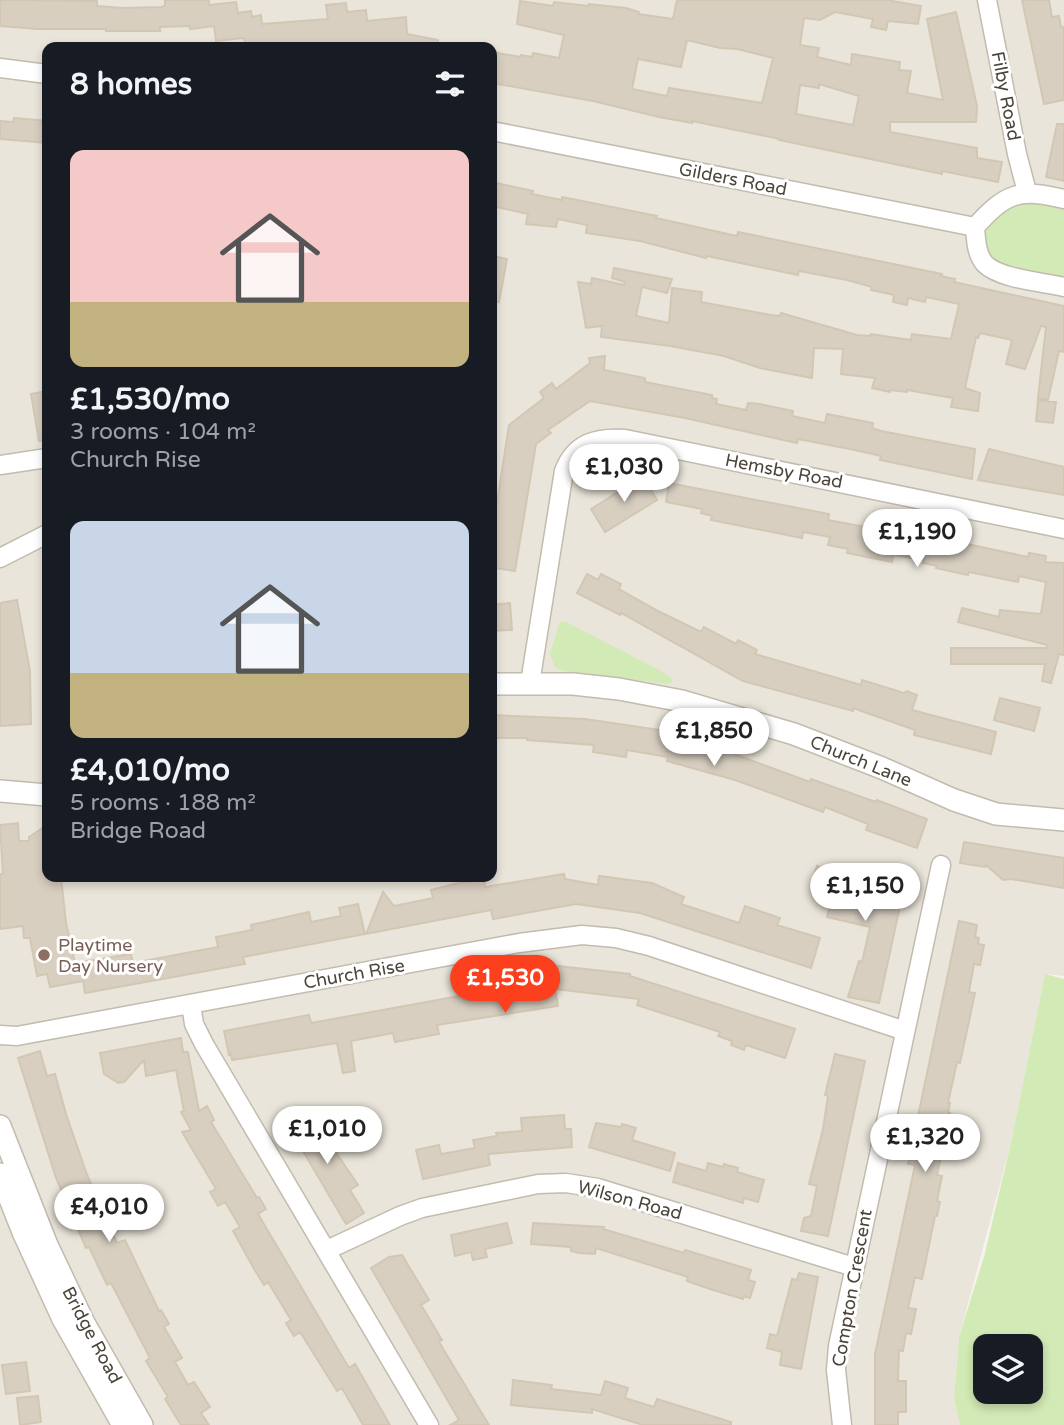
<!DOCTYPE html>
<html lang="en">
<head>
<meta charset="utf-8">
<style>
	:root { --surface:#171b24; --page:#20242c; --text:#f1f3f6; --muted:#9ea1a6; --accent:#fc3f1d }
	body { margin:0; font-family:"Varela Round",sans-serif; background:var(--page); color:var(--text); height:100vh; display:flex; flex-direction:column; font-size:26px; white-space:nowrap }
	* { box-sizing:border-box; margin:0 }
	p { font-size:23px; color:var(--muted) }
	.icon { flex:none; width:38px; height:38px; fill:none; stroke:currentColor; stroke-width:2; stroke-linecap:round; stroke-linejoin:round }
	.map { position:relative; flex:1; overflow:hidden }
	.details { position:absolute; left:42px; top:42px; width:455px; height:840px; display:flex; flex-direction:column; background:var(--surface); border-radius:14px; box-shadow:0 4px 10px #0003 }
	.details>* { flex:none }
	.tools { position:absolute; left:973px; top:1334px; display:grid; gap:14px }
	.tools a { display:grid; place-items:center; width:70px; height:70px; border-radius:14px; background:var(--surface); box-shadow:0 4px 10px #0003; font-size:35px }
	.price { position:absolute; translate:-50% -60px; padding:0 16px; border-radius:24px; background:#fff; color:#222; font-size:23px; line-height:46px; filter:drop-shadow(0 2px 4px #0008) }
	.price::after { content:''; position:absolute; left:50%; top:42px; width:21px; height:16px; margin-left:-10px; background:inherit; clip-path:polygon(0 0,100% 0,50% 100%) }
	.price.selected { background:var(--accent); color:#fff }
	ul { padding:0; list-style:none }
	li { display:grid; align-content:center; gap:14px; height:371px; padding:0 28px }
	li span { display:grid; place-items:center; height:217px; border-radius:14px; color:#555 }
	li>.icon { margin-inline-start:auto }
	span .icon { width:126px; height:126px; fill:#fffc; stroke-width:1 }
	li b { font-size:30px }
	h2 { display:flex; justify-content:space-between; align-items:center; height:84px; padding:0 28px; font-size:30px }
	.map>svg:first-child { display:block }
</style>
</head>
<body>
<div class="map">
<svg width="1064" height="1425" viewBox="0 0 1064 1425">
	<rect width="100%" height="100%" fill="#f6f3ec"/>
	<path fill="#eae5da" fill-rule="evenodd" d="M0 0H1064V976L1045 974 1011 1143 959 1337 954 1398 960 1425H0ZM47 47H492V877H47Z"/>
	<path fill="#d2eab5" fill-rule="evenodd" d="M1009 197 1064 199V287L998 273 976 244 990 211Z
		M561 622H566L659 670 671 678 672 682 668 684 564 671 555 667 550 654 559 624Z
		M1045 974 1064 979V1425H960L954 1398 959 1337 984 1257 1011 1143ZM985 1346H1031V1391H985Z"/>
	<path fill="#d8cfc1" stroke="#d3c7b4" stroke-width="2" fill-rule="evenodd" d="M0 0 97 1V6L123 8 162 7 165 5V0H209V5L236 2 238 13 251 11 252 17 261 15 262 24 328 19 326 5 346 3 347 12 366 10 367 21 406 17 407 34 438 40 437 47H245L244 38 216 41 214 26 190 29V26L160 27V31H106V29H37L0 26Z
		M677 0H887L921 6 918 24 888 21 886 30 871 27 873 19 835 12 820 20 804 18 800 45 819 48 817 57 851 65 852 54 900 62 899 70 911 71 907 93 943 100 927 19 956 12 977 106 976 122H890V132L977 148V158L1002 162 998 182 942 171V174L779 140 780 139 692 121V123L659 117 593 101 492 83V52L520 57 521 55 532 57 533 53 559 58 564 35 517 24 520 1 553 6 554 2 589 6V4L626 8 639 12 638 14 673 19ZM687 40 720 48 737 49 773 58 762 103 669 88 667 96 632 89 638 59 681 67ZM819 84 859 96 853 125 796 114 800 85 819 88Z
		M1022 0H1049L1052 17 1059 16 1061 27H1064V100L1044 104Z
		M14 118 47 121V143L0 139V121L13 122Z
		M1057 124H1064V181L1046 177Z
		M492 182 533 191 532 194 546 197 562 200V197L657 216 656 218 737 236 738 232 942 274 941 276 955 279 954 282 1064 306V352L1059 351 1048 400 1038 398 1046 327 1041 326 1025 369 1006 364 1012 340 980 333 978 338 976 337 965 388 980 393 978 411 951 407 953 398 907 390V392L890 390V392L872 388 875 378 841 374 843 349 814 348 812 378 760 368 724 356 670 346 601 337 602 326 586 328 578 282 591 284 592 278 624 285 625 282 612 278 614 268 672 279 667 293 642 287 636 316 669 323 672 288 702 292 701 302 771 315 780 316 781 313 857 335 870 336 871 334 911 340 912 334 951 339 959 304 926 297 925 302 908 298 907 305 893 302 894 295 871 290 872 287 847 280 799 271 798 275 707 256 706 258 640 241 586 233 587 225 558 219 556 227 526 224 528 214 492 206Z
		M493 256 507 259 499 302 492 301Z
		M605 356 604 370 645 378V382L712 395V398L717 399 716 404 746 410 748 403 760 404 793 411 792 416 825 423 827 414 873 423 872 428 881 431 975 449 972 479 880 460 881 456 855 450 798 439 797 443 685 418 590 401 548 430 551 433 536 444 515 571 495 568 496 564 492 563V502L497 503 509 425 544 398 540 392 552 383 556 389 590 363 589 358Z
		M47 391V440L39 441 31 394Z
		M1038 400 1056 402 1053 423 1036 421Z
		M989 449 1064 467V495L978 480Z
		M641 474 657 500 605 532 591 509 629 485 627 482Z
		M669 483 829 514 828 520 909 535 910 532 1028 557 1029 553 1046 556 1045 562 1064 563V655L1059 654 1051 683 1042 681 1045 664H951V648H1047V645L958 622 962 608 999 617 1000 610 1041 614 1046 582 1019 576 1018 582 969 572 968 575 936 568 937 566 923 563 924 560 893 555 892 562 847 553 848 549 828 545 830 537 803 532 802 538 711 520 712 516 701 513 702 509 666 502Z
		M587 574 598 580 601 574 621 584 619 589 658 611 701 632 704 627 736 644 738 640 757 650 755 654 861 685 862 680 904 693 907 691 917 695 912 710 996 732 991 754 914 735 915 730 853 708V711L743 681 621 613 620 615 577 593Z
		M17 600 30 671 31 724 0 726V603Z
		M510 603 512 630 492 631V605Z
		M1000 698 1040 708 1034 731 994 720Z
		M492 715 585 719 667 731 666 735 731 753 810 782 811 779 876 802 877 800 927 819 917 848 866 830 868 824 825 807 823 812 735 780 667 761 668 757 627 750 626 757 593 752 594 745 527 740V738H492Z
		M18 823 19 841H29V837L47 825V877H61L66 923 75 963 131 954 133 963 218 947 216 937 252 930 251 925 309 912 311 922 341 916 339 908 358 904 365 934 243 957 245 964 85 993 83 981 50 987 47 974 37 976 30 938H24L23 926 0 929V874H3L0 825Z
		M964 842 1064 858V888L1011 879 1003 880 986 865 985 867 960 863Z
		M817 866 827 870 828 867 883 887 887 877 905 883 879 1003 848 997 859 961 862 962 870 927 827 917 832 898 820 894 823 885 812 882Z
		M564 874 565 879 598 885 599 876 652 883 684 897 681 904 739 923 745 906 780 918 777 925 820 938 811 968 640 913 576 904 493 919 491 910 366 934 383 892 394 906 433 898 431 890 454 884 484 879 485 887Z
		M959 921 977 925 975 937 979 938 978 944 984 945 980 965 974 964 969 992 975 993 960 1063 957 1062 948 1103H950L948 1113H950L937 1175 942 1176 937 1201 940 1202 937 1216H935L922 1279 915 1277 908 1308 916 1309 911 1334 906 1333 903 1351 899 1350 898 1381H906V1412H898V1425H875V1354L915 1165 908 1164Z
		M558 966 630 974V976L795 1029 785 1058 746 1045 744 1050 731 1045 732 1041 718 1036 720 1032 637 1005 639 999 555 989 558 1006 437 1025 439 1034 395 1042 393 1033 351 1041 355 1071 343 1073 337 1043 232 1060 231 1054 229 1055 224 1031 309 1015 311 1023 465 995 464 990 476 987 475 983 558 968Z
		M181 1038 183 1052H188L199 1111 207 1106 214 1120 211 1122 257 1198 259 1197 266 1209 258 1214 349 1368 355 1364 390 1425H363L342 1388 337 1391 300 1332 294 1336 286 1323 291 1320 268 1282 264 1285 253 1267 233 1231 240 1227 225 1202 218 1206 210 1192 216 1189 182 1132 191 1130 181 1112 184 1111 176 1070 146 1076 144 1060 124 1082 118 1083 104 1074 100 1053Z
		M40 1051 47 1076 55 1074 66 1114 86 1172 107 1222 117 1243 125 1240 159 1311 161 1310 169 1324 164 1327 182 1358 175 1362 188 1385 194 1382 210 1407 201 1413 209 1425H181L165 1399 168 1397 146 1361 150 1358 111 1283 107 1285 89 1247 86 1248 56 1178 18 1058Z
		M835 1054 865 1061 828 1236 801 1231 804 1218 811 1216 817 1186 809 1184 823 1129 828 1096 825 1095Z
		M312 1107 319 1119 311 1123 328 1151 333 1148 358 1185 350 1190 364 1213 346 1224 286 1122Z
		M564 1115 565 1129H571L572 1147 488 1154 490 1165 423 1179 416 1150 439 1145 441 1154 475 1148 473 1140 497 1136 496 1133 522 1131 521 1118Z
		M596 1123 621 1127 622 1124 636 1128 632 1140 675 1153 670 1171 589 1147Z
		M678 1163 706 1171 708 1163 723 1167 724 1164 738 1168 737 1172 764 1180 758 1202 744 1198 743 1203 673 1182Z
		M507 1223 512 1243 485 1249 487 1257 473 1260 471 1252 455 1256 451 1235Z
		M533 1223 604 1227 603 1229 684 1253 685 1250 751 1270 748 1280 755 1282 750 1298 744 1296 743 1299 713 1290 687 1281 688 1277 596 1248 595 1254 579 1253 571 1251V1247L531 1244Z
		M402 1255 429 1300 421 1305 442 1340 439 1342 489 1425H450L459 1420 371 1268 389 1257Z
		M799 1273 818 1277 801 1369 780 1365 782 1352 767 1348 770 1334 777 1336 792 1279 797 1280Z
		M26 1362 30 1391 6 1394 2 1365Z
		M513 1380 552 1385 551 1389 601 1395 605 1381 628 1388 625 1398 654 1407 657 1399 731 1422V1425H643L592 1409V1413L511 1405Z
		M38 1396 41 1422 20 1425 17 1398Z"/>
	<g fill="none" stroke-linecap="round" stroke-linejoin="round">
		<defs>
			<path id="minor" d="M987 0 1017 154 1027 192
				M0 68 47 74
				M492 131 975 227
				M1064 199C1018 188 1006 193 975 227 976 239 976 254 985 264 1000 279 1043 282 1064 287
				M0 465 47 458
				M0 558 47 534
				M530 683 564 471C575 443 596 437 625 439L1064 529
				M191 1004 194 1024 204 1044 429 1425
				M0 1035 17 1036 519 943 582 935 616 938 649 946 905 1031
				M327 1250 400 1216 422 1208 538 1184 566 1183 598 1188 854 1267
				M842 1425 836 1370 838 1346 941 865"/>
			<path id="tertiary" d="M492 684H573L619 689 682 701 794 734 882 768 954 800 996 814 1064 820
				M0 791 47 795
				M0 1126 47 1245 84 1323 142 1425
				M0 1174 23 1232 63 1319 123 1425"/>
		</defs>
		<use href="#minor" stroke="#c2bbae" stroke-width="21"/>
		<use href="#tertiary" stroke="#c2bbae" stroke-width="24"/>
		<use href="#minor" stroke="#fff" stroke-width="18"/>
		<use href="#tertiary" stroke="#fff" stroke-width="21"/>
	</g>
	<circle fill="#8d6e63" stroke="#fff" stroke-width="2.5" cx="44" cy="955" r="7"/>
	<g text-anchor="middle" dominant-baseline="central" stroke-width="6" stroke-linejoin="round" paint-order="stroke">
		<g font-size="18" fill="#4b4439" stroke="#fff">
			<text transform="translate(1006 96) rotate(79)">Filby Road</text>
			<text transform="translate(733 179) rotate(11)">Gilders Road</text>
			<text transform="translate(784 471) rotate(11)">Hemsby Road</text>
			<text transform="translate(861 761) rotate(22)">Church Lane</text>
			<text transform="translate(354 974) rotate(-10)">Church Rise</text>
			<text transform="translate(630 1200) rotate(15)">Wilson Road</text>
			<text transform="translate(852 1288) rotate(-80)">Compton Crescent</text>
			<text transform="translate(92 1335) rotate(62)">Bridge Road</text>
		</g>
		<g font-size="18" fill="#785e54" stroke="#fff" text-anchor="start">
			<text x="58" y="945">Playtime<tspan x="58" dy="21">Day Nursery</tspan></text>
		</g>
	</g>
</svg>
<div class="tools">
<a><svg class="icon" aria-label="layers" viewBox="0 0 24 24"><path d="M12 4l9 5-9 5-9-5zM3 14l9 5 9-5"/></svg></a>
</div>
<b class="price" style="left:624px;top:504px">£1,030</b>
<b class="price" style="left:917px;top:569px">£1,190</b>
<b class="price" style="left:714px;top:768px">£1,850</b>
<b class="price" style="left:865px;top:923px">£1,150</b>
<b class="price selected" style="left:505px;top:1015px">£1,530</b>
<b class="price" style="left:327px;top:1166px">£1,010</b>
<b class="price" style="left:925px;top:1174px">£1,320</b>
<b class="price" style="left:109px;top:1244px">£4,010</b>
<section class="details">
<h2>8 homes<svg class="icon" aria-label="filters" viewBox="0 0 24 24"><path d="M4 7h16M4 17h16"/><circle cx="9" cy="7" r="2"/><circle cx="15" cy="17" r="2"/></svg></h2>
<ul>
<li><span style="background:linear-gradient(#f6c9c9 70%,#c2b280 0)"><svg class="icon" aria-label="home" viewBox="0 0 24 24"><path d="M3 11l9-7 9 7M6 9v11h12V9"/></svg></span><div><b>£1,530/mo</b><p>3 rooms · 104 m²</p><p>Church Rise</p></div></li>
<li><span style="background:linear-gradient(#c9d6e8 70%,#c2b280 0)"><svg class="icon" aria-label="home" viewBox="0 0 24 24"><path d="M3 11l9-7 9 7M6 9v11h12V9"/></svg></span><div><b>£4,010/mo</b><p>5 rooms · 188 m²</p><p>Bridge Road</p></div></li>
</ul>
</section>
</div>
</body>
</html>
